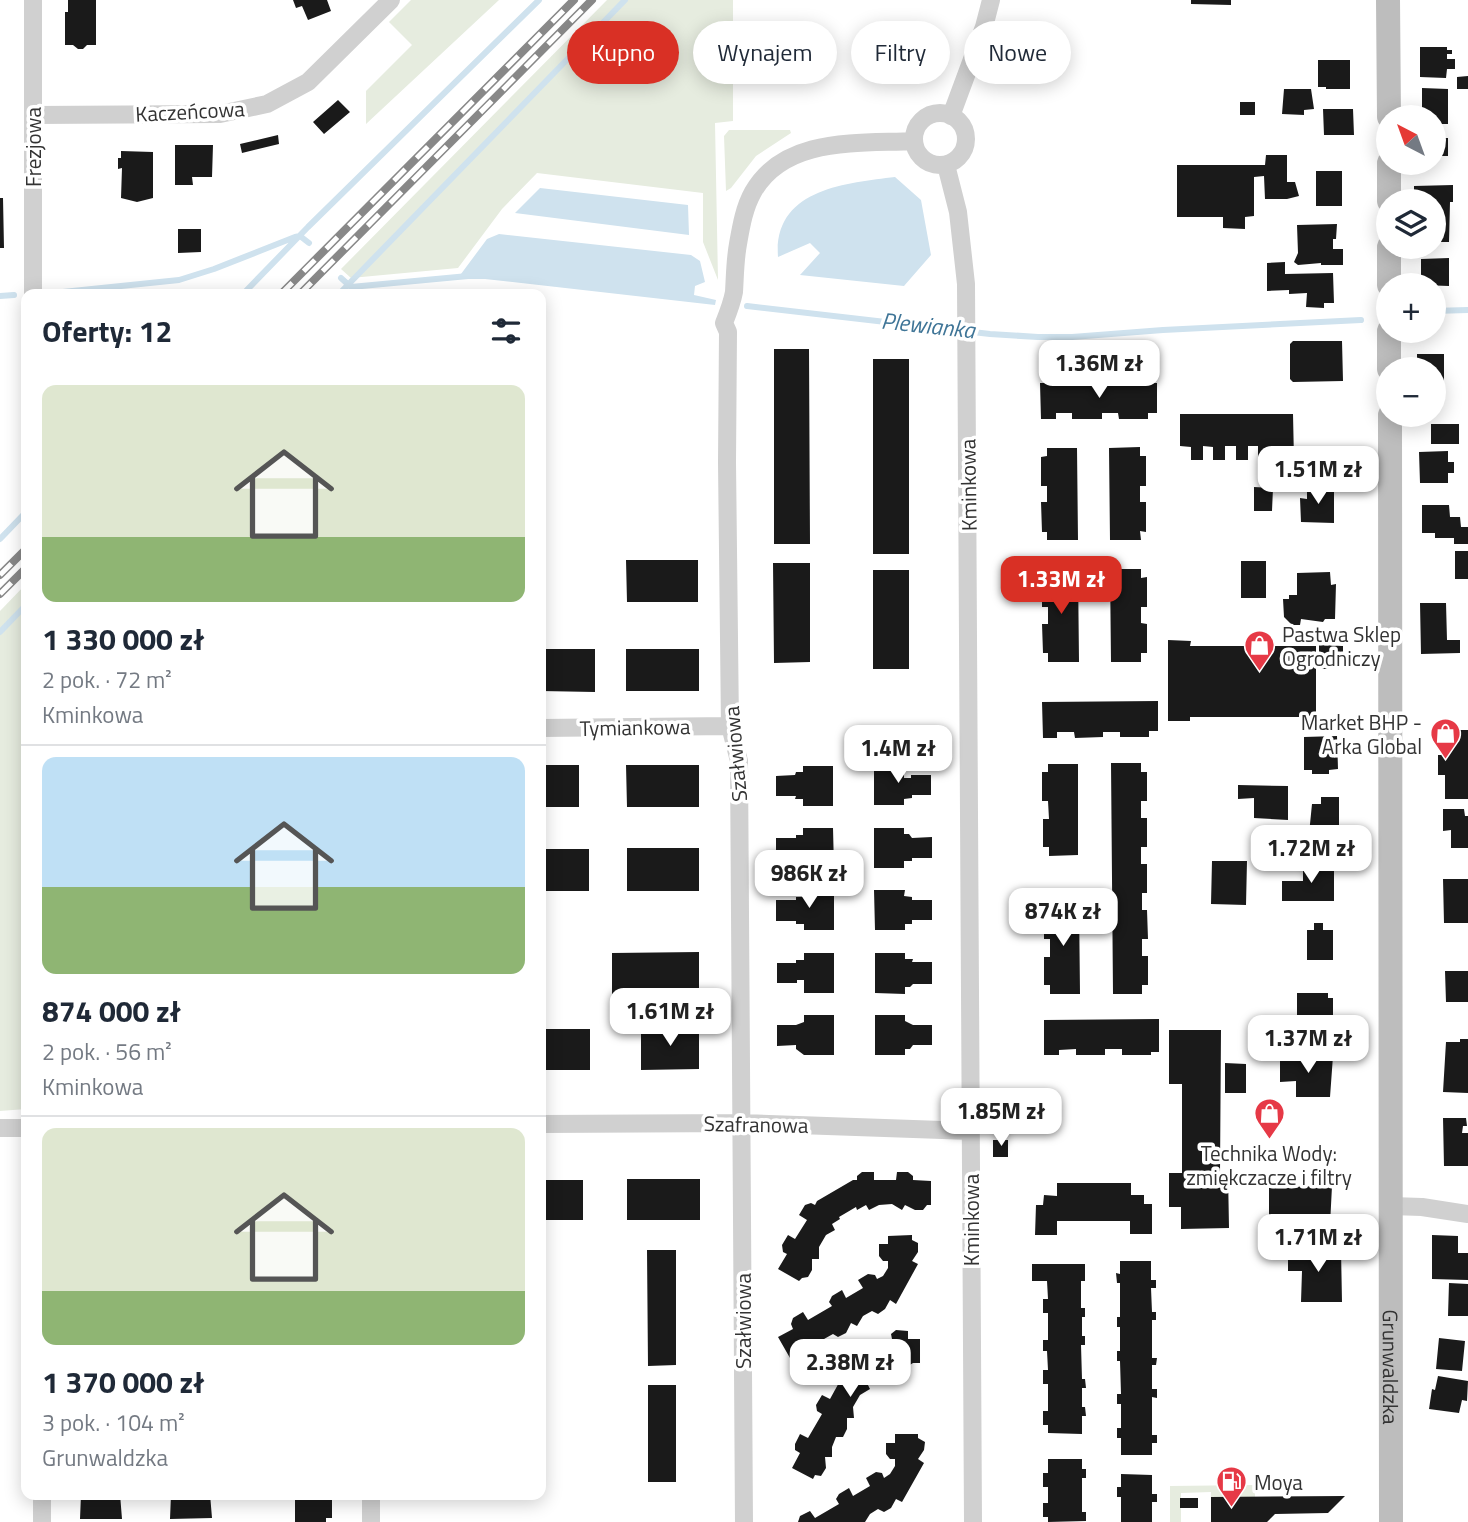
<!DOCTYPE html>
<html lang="pl">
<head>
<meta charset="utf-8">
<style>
	:root { --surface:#fff; --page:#f2f2f3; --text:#1f2937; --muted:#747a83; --line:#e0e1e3; --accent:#d93025 }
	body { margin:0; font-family:"Titillium Web",sans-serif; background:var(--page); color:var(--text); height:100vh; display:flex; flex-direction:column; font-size:26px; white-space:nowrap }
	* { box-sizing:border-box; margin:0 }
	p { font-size:23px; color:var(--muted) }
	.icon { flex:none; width:38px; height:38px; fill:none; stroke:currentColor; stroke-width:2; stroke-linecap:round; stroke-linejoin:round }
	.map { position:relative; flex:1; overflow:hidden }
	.side { position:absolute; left:21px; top:289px; width:525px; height:1211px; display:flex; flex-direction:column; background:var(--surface); border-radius:14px; box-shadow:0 4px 18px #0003 }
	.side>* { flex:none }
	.top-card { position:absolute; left:567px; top:21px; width:665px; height:63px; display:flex; gap:14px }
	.needle { width:46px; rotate:319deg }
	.fabs { position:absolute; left:1376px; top:105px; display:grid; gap:14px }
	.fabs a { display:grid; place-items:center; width:70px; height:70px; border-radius:50%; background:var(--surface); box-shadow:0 4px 18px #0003; font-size:35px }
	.price { position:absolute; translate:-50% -60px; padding:0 16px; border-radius:14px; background:#fff; color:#222; font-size:23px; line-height:46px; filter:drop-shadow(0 2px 4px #0008) }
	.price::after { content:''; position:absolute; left:50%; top:42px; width:21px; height:16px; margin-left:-10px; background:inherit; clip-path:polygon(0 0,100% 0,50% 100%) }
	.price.on { background:var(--accent); color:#fff }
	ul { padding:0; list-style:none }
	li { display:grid; align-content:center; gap:14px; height:371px; padding:0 21px }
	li+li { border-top:2px solid var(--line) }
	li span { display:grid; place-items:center; height:217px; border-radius:14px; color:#555 }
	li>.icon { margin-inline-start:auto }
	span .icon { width:126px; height:126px; fill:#fffc; stroke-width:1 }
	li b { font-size:30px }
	h2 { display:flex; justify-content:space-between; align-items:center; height:84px; padding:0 21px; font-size:30px }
	.pill { padding:0 24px; border-radius:32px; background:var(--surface); box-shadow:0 4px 18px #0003; font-size:24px; line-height:63px }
	.pill.on { background:var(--accent); color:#fff }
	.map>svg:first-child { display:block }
</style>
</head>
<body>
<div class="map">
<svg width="1468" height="1522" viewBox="0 0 1468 1522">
	<rect width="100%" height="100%" fill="#fff"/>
	<path fill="#e6ecdf" d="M411 0H499L366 124V91L412 45 389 22Z
		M607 0H733V121L715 123 718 280 703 242V193L537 173 502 209 458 268 351 278 341 269Z
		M729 130H790L791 133 756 156 731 188 726 191 724 136Z
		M26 584V1109L0 1111V611Z
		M1255 1485V1497H1211V1492L1181 1493V1522H1170V1486Z"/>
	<path fill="#cfe2ee" d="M895 177 921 200 931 255 904 286 800 275 820 253 810 243 778 257C773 189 846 183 895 177Z
		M540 188 688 205 689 235 515 213Z
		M499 234 691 255 700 261 705 282 695 286 694 295 716 300 715 305 485 279H461V274L487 239Z"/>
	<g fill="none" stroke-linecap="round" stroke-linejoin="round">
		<path stroke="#cfe2ee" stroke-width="6" d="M341 278 351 287 468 276
			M53 293 179 280 214 269 295 237 300 236 309 243
			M243 294 308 227 539 0
			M339 294 625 0
			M0 296 14 295
			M747 306 990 334 1038 337H1072L1163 330 1361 320
			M1433 311 1468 310
			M0 539 26 512
			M0 632 26 605"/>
	</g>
	<path fill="#1a1a1a" d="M68 0H96V45H87L83 49H78L73 45H65V12H68Z
		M293 0H327L331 11 308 20 302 6 296 8Z
		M1191 0H1231V5L1191 4Z
		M1420 47H1447V50H1452V54H1447V59H1455V69H1447L1446 78 1420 77Z
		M1318 60H1350V89H1326V87H1318Z
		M1468 76V89H1457V77Z
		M1422 88 1448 89V124H1433V117H1422Z
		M1284 89H1311L1314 109 1304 110V115L1282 114Z
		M338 100 350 112 324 134 313 122Z
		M1240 102H1255V115H1240Z
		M1323 109H1353L1354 135H1324Z
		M278 135 279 144 242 153 240 144Z
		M1433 138H1448V156H1433Z
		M175 145H213L212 177H192L193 185H175Z
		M121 151 153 152V198L137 202 121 198 122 168 118 169V158H121Z
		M1266 155H1287V182H1295L1299 196 1287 199H1265L1264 176 1254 177V216L1245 217V229L1223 228V217H1177V165H1265Z
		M1316 171H1342V206H1316Z
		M1453 185V202H1450L1449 242H1433V201H1421V197H1414V186Z
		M0 198H3L4 248H0Z
		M1337 224 1336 239H1333V249H1343V265H1321V263L1298 265 1294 262 1298 253 1297 225Z
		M178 229H201V252L178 253Z
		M1449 258V286L1421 285V259Z
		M1285 262V274L1333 273 1334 303H1324V308L1306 307 1307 293 1289 294V290L1267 291V263Z
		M1293 341H1342L1343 381 1293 382 1290 379V344Z
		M774 349H809L810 544H774Z
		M1417 354H1444V387L1433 388V369H1417Z
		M873 359H909V554H873Z
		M1040 383H1157V413H1148V419H1119L1118 413H1102V419H1072V413H1056V419H1041Z
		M1180 414H1293L1294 460H1281V446H1271V460H1258V446H1248V460H1236V446H1225V460H1213V447L1203 446V460H1191V447L1180 446Z
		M1431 424H1459V444H1431Z
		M1140 447V456H1146V486H1140V502H1146V532L1140 531 1141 540H1110L1109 448Z
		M1047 448H1077L1078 540H1047V532H1042L1041 502H1047V486H1041V457L1047 456Z
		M1448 451V462H1454V473H1448V483H1420L1419 452Z
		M1254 487 1273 488 1272 511H1254Z
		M1307 488H1334V523L1301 522 1300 498 1307 499Z
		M1422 505H1449L1450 517H1460L1461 527H1468V544H1454V538H1435V533H1422Z
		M1455 551H1468V579H1455Z
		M626 560H698V602H627Z
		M1241 561H1266V598H1241Z
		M773 563H810V662L774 663Z
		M1048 569H1078L1079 662H1048V653H1043L1042 624H1048V607H1042V578H1048Z
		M1110 569H1141V578L1147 577V607H1141V623L1147 624V653H1141V662H1111Z
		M873 570H909V669H873Z
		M1330 572 1331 585 1336 584 1335 619H1325L1323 622 1301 619 1300 625H1292L1284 617 1283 599H1289V595H1297V573Z
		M1420 603H1446L1447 640H1460V653L1421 654Z
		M1168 640 1191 641 1190 646H1316V717H1190V721H1168Z
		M1319 645 1343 646V663H1332L1333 669H1319Z
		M541 649H595V692L541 691Z
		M626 649H699V691H626Z
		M1158 701V731H1149V737H1120V732H1103V737L1075 738 1074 732H1057V738H1043L1042 702Z
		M1445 730H1468V799H1445V775H1438V755H1445Z
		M1337 736 1338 769 1329 770V774H1312V770H1304V737Z
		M1111 763H1141V772H1147V801H1141V818H1147V847H1141V864H1147V893H1142V910H1147L1148 939H1142V956H1148V985H1142V994H1113Z
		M1048 764H1078V855L1049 856V847H1043V819H1049L1048 801H1042V772H1048Z
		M541 765H579V807H541Z
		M626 765H699V807H627Z
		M874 765H904V778H911V775H931V795H912V798L904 799V805H874Z
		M803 766H833V806H803V799H795L796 796H776V776L795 775 796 772H803Z
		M1238 785 1288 786V820L1254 818V798L1238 799Z
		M1321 797H1339V836L1309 834 1312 804H1321Z
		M1443 809H1464L1465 816H1468V848H1451V830L1443 831Z
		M803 828H833L834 868H803V862H798L796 858H776V838H796V835H803Z
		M874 828H904V834H909L912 838 932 837V858H912V861H904V868H874Z
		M627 848H699V891H627Z
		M541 849H589V891H541Z
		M1212 861H1247L1246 905 1211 904Z
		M1303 865H1334V901H1282V881H1303Z
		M1443 879H1468V923H1444Z
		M874 890H905L904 896 912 897V900H932V920H912V924H905V930H875Z
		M804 891H834V930H804V924H796V921H776V900H796V897H804Z
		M1049 902H1079L1080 994H1050V985H1044V957H1050V939H1044V914L1049 913Z
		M1314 923H1323V930H1333V960H1307V930H1314Z
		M699 952V995H612V953Z
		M804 953H834V993H804V980H797V983H777V963H796V960H804Z
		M875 953H905V959H913L912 962H932V984H913L910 987H905V994L875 993Z
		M1445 971H1468V1002H1446Z
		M1297 993H1328V998H1333V1022H1297Z
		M804 1015H834V1055H804L796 1049V1045L777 1046V1025H796L804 1022Z
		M875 1015H905V1021L913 1025H932V1045H913L910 1049H905V1055H875Z
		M1159 1019V1052H1151V1055H1122V1049H1105V1055H1076V1049L1059 1050V1055H1044V1020Z
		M699 1027V1069L641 1070V1028Z
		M541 1029H590V1070H541Z
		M1169 1030H1221L1220 1173H1228L1229 1228 1181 1229V1207H1169V1173H1182V1084H1169Z
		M1460 1039H1468V1093L1443 1092 1446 1042H1460Z
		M1280 1056H1333L1330 1097H1296V1081L1280 1082Z
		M1225 1063 1246 1064V1093H1225Z
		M1443 1118H1466L1467 1126H1463L1462 1133H1468V1166H1444Z
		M993 1140H1008V1157H993Z
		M862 1172H874V1180H896L897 1172H908L913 1176V1180L931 1181V1205H927L923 1210H915L905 1205 902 1210 892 1204 879 1205 869 1210 866 1205 857 1210 856 1207 839 1217 840 1219 832 1224 835 1230 826 1235 819 1247V1259H812V1270L808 1277 802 1278 799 1281 778 1269 787 1254 783 1252 782 1245 788 1235 795 1239 807 1220 799 1215 805 1205 811 1203 815 1205 817 1201 853 1180H857V1176Z
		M627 1179H700V1220H627Z
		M541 1180H583V1220H541Z
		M1057 1183H1131V1195H1144V1204H1152V1234H1130V1221H1057V1235H1035L1036 1205H1043L1044 1195 1057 1196Z
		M1332 1186 1330 1225H1269V1187Z
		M912 1235V1240L918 1243V1252L912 1261 918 1264 896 1304 890 1300 885 1309 878 1314 872 1311 863 1316 857 1326 851 1323 846 1333 838 1337 833 1334 824 1339 818 1349 813 1345 807 1355 800 1359 794 1356 790 1358 778 1337 793 1329 791 1324 793 1318 803 1312 808 1320 832 1306 829 1302 832 1296 842 1290 846 1298 863 1288 858 1280 868 1274 875 1275 877 1279 883 1276 888 1268V1261H883L879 1256V1244H888V1236Z
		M1432 1235 1458 1236V1253H1468V1280L1432 1279Z
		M1341 1249 1342 1302H1301L1302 1271H1288V1250Z
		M647 1250H676V1365L648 1366Z
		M1120 1261H1151V1280H1156V1288H1151L1152 1312H1156V1320H1152V1358H1157L1156 1365H1152V1389H1157V1398L1152 1397V1435H1157V1443H1152V1455H1121V1438H1117V1428H1121V1404H1117V1394H1121L1120 1361H1117V1351H1120V1327H1117V1317H1120V1283H1117L1116 1273 1120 1274Z
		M1032 1264H1085V1281H1081V1308H1085V1317H1082V1336H1085V1345H1081L1082 1379H1085L1086 1388H1082V1407H1085L1086 1416H1082V1434L1048 1433V1425H1043V1411H1048V1384H1043V1370H1048L1047 1351H1043V1340H1048V1313H1043V1299H1048L1047 1281H1032Z
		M1449 1283 1468 1284V1316H1448Z
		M896 1330 908 1331V1339H920V1363H913L903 1369 900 1363 892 1368 890 1365 873 1376 875 1379 867 1383 870 1389 860 1395 853 1407 854 1418H847V1429L843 1437H836L832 1447V1457H825L826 1468 821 1476 815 1475 813 1479 792 1468 800 1453 795 1450V1444L800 1434 808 1438 822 1414 817 1411 816 1405 822 1395 830 1399 841 1379 833 1375 839 1365 845 1362 849 1365 852 1361 892 1339 891 1334Z
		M1439 1338 1465 1341 1462 1371 1436 1369Z
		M1438 1376 1468 1381 1467 1401 1462 1400 1459 1413 1429 1409 1432 1389 1435 1390Z
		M648 1385H676V1482H648Z
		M895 1434H918V1438L925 1442 924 1450 918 1459 924 1463 902 1502 896 1499 891 1508 884 1512 878 1509 870 1514 865 1522H798L800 1516 810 1511 815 1518 839 1504 836 1499 839 1494 849 1488 853 1496 870 1486 866 1478 876 1472 882 1473 884 1478 890 1474 895 1466V1459H890L886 1454V1443H895Z
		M1048 1459H1082V1469H1086V1478H1082V1512H1086V1521L1048 1522V1517H1043V1503H1048V1487H1043V1473H1048Z
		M1121 1474 1152 1475V1494H1157V1502H1152V1522H1121V1497H1117V1487H1121Z
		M81 1494H120L122 1519H80Z
		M171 1494H210L212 1518 170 1519Z
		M295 1494H326V1498H332V1518H326V1522H295Z
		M1345 1496 1328 1513 1275 1514 1267 1522H1211V1497Z
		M1180 1498H1198V1508H1180Z"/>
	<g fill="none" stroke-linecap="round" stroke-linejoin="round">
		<path stroke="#d0d0d0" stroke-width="18" d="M33 0V294
			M914 139a26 26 0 1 1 52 0a26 26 0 1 1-52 0Z
			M33 115 220 114 267 104 308 82 391 0
			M951 116 984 27 991 0
			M946 165 958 212 966 284 973 1522
			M541 728 730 726
			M541 1124 742 1123 971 1131
			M0 1128H26
			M1391 1206 1422 1207 1468 1214
			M42 1494V1522
			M371 1494V1522
			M744 1522 739 761 730 726 727 462 728 332 724 323C728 313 732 303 734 292 735 276 735 260 738 244 741 227 744 208 753 192 785 136 859 144 914 141"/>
		<g stroke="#bdbdbd" stroke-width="24">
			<path d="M1388 0 1389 117"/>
			<path d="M1389 163V201"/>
			<path d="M1389 247V285"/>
			<path d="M1389 331V369"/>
			<path id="s1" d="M1390 415 1391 1522"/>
		</g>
		<defs>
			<path id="rail" d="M281 294 574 0
				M300 294 592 0
				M0 575 26 549
				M0 594 26 568"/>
		</defs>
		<use href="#rail" stroke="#888" stroke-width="8"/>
		<use href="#rail" stroke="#fff" stroke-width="5" stroke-dasharray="16" stroke-linecap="butt"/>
	</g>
	<defs>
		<symbol id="shop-pin" viewBox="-11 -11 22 30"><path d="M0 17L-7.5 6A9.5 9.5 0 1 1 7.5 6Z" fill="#e63946" stroke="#fff"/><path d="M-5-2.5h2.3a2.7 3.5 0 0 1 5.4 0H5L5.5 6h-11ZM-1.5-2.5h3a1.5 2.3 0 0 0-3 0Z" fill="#fff"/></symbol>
		<symbol id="fuel-pin" viewBox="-11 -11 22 30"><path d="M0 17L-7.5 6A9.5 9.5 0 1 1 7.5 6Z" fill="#e63946" stroke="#fff"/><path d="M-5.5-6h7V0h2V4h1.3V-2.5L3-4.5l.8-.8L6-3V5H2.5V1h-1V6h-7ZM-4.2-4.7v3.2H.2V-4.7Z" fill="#fff"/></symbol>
	</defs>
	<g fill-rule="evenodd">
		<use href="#shop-pin" x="1242" y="628" width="35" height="47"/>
		<use href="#shop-pin" x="1428" y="716" width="35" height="47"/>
		<use href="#shop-pin" x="1252" y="1096" width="35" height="47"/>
		<use href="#fuel-pin" x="1214" y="1464" width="35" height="47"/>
	</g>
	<g text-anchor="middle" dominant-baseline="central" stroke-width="7" stroke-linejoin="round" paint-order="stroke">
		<g font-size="21" fill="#333" stroke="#fff">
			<text transform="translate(190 111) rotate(-3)">Kaczeńcowa</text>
			<text transform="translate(33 147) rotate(-90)">Frezjowa</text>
			<text transform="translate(968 485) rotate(-91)">Kminkowa</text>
			<text transform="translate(635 727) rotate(-1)">Tymiankowa</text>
			<text transform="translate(735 754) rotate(-95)">Szałwiowa</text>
			<text transform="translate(756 1124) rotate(1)">Szafranowa</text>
			<text transform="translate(971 1220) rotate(-90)">Kminkowa</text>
			<text transform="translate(743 1321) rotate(-90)">Szałwiowa</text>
			<text stroke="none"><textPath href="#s1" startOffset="952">Grunwaldzka</textPath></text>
		</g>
		<g font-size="21" fill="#333" stroke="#fff" text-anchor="start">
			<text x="1282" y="634">Pastwa Sklep<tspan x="1282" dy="24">Ogrodniczy</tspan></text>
			<text x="1422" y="722" text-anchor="end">Market BHP -<tspan x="1422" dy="24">Arka Global</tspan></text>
			<text x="1269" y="1153" text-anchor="middle">Technika Wody:<tspan x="1269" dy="24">zmiękczacze i filtry</tspan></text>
			<text x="1254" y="1482">Moya</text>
		</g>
		<g font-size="23" font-style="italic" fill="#3f7597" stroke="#fff">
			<text transform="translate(928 325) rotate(6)">Plewianka</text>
		</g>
	</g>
</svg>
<div class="fabs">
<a><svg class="needle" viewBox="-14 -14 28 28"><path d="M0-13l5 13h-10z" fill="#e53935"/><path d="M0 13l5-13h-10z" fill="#747a83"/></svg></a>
<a><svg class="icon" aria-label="layers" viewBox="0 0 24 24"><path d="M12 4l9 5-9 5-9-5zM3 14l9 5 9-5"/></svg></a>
<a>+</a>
<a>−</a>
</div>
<b class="price" style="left:1099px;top:400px">1.36M zł</b>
<b class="price" style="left:1318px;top:506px">1.51M zł</b>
<b class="price on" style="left:1061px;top:616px">1.33M zł</b>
<b class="price" style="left:898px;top:785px">1.4M zł</b>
<b class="price" style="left:1311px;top:885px">1.72M zł</b>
<b class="price" style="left:809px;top:910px">986K zł</b>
<b class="price" style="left:1063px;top:948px">874K zł</b>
<b class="price" style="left:670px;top:1048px">1.61M zł</b>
<b class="price" style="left:1308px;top:1075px">1.37M zł</b>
<b class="price" style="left:1001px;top:1148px">1.85M zł</b>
<b class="price" style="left:1318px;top:1274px">1.71M zł</b>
<b class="price" style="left:850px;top:1399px">2.38M zł</b>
<div class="top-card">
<a class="pill on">Kupno</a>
<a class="pill">Wynajem</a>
<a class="pill">Filtry</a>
<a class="pill">Nowe</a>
</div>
<section class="side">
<h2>Oferty: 12<svg class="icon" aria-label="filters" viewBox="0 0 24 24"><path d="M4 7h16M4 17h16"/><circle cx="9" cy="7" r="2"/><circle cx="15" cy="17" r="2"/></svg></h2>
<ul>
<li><span style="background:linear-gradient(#dfe7d0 70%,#8fb573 0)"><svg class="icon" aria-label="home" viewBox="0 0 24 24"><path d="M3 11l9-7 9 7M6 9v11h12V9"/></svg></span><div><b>1 330 000 zł</b><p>2 pok. · 72 m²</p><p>Kminkowa</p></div></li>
<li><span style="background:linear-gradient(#bfe0f5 60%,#8fb573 0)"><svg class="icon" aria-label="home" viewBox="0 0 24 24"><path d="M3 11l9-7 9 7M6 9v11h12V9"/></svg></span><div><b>874 000 zł</b><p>2 pok. · 56 m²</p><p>Kminkowa</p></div></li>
<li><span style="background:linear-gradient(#dfe7d0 75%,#8fb573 0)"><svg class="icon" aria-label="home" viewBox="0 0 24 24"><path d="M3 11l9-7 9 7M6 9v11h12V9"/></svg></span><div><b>1 370 000 zł</b><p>3 pok. · 104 m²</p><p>Grunwaldzka</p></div></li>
</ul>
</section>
</div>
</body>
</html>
